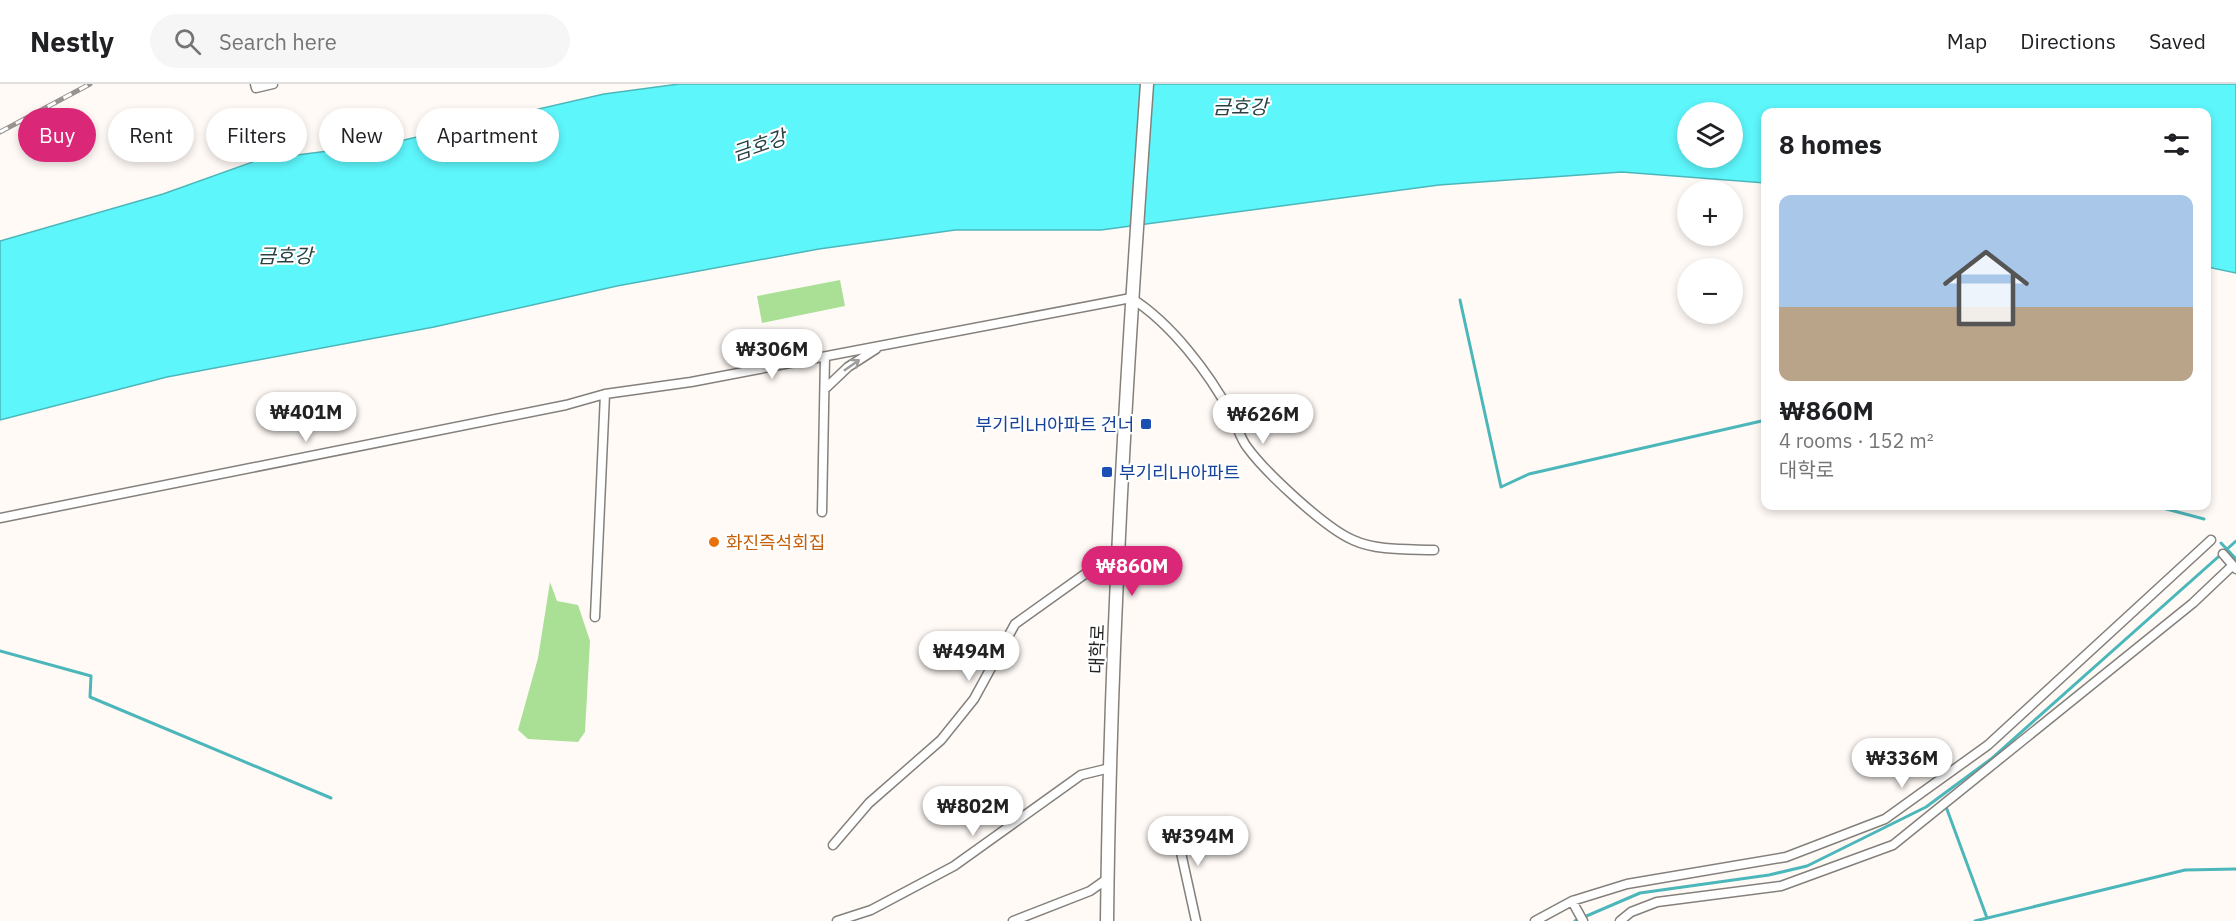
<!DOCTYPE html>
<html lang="en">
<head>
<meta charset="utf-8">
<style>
	:root { --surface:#fff; --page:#f6f6f6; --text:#202124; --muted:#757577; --line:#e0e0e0; --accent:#db2777 }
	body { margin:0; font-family:"IBM Plex Sans","Noto Sans KR",sans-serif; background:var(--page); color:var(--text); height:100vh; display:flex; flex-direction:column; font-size:22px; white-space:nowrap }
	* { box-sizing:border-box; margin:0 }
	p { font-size:20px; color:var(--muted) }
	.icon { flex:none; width:33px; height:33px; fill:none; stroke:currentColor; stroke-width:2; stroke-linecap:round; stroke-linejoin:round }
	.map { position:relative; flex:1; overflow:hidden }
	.side { position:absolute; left:1761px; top:24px; width:450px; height:402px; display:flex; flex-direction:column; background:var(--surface); border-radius:12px; box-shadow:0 3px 9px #0003 }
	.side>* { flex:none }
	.hud { position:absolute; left:18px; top:24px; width:570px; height:54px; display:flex; gap:12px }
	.fabs { position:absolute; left:1677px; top:18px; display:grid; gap:12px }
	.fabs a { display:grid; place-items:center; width:66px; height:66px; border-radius:50%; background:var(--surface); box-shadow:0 3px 9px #0003; font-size:30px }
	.price { position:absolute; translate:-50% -51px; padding:0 14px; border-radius:21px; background:#fff; color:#222; font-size:20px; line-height:39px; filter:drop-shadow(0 2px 3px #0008) }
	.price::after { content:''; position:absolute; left:50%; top:36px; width:18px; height:14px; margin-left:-9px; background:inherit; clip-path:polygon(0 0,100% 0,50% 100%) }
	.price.selected { background:var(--accent); color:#fff }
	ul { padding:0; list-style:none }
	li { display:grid; align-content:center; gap:12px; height:318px; padding:0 18px }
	li span { display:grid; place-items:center; height:186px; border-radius:12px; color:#555 }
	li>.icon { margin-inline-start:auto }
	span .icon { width:108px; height:108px; fill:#fffc; stroke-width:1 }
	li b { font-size:26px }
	h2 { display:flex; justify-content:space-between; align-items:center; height:72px; padding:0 18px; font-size:26px }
	.tag { padding:0 21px; border-radius:27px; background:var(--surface); box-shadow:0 3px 9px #0003; font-size:21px; line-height:54px }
	.tag.selected { background:var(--accent); color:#fff }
	header { display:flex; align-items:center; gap:36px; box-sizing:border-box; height:84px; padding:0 30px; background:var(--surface); border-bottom:2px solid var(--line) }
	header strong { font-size:28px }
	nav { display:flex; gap:33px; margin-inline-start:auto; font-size:21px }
	.search { width:420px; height:54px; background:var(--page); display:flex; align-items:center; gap:15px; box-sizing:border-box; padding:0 21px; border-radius:33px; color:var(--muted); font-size:22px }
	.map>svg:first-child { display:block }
</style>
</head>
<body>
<header>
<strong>Nestly</strong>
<div class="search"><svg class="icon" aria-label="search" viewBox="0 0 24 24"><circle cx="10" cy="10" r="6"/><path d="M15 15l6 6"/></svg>Search here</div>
<nav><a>Map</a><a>Directions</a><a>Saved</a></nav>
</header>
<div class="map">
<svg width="2236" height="837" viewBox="0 0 2236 837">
	<rect width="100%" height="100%" fill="#fffaf6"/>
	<path fill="#aae096" d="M840 196 845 222 762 239 757 212Z
		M550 498 557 517 578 521 590 557 585 648 578 658 528 655 518 646 538 574Z"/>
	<path fill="#5df6fb" stroke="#4cb7ba" stroke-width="1.5" fill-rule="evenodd" d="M679 0H2236V189L2207 183 2206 28H1766L1765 99 1622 88 1439 101 1101 146H955L819 165 617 202 434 243 167 293 0 336V157L163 110 258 76 391 59 604 10ZM1688 28H1732V74H1688Z"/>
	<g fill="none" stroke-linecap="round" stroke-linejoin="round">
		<path stroke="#4cb7ba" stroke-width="3" d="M1460 216 1501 403 1529 390 1766 336
			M2155 422 2204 435
			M2221 459 2236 475
			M0 567 91 592 90 613 331 714
			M1945 720 1987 834
			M1575 837 1640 809 1769 791 1807 782 1926 723 1991 675 2236 457
			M1975 837 2185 786 2236 785"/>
		<defs>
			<path id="minor" d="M255 0 256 4 273 0
				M827 303 848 283 876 265
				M822 428 825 273
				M0 434 566 321 605 310
				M2223 470 2236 485
				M595 533 605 310 691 298 1131 214C1171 239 1209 289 1231 330 1237 341 1240 354 1247 363 1265 388 1325 444 1353 456 1377 467 1408 465 1434 466
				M1170 740 1178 755 1196 837
				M833 761 869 719 941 656 974 615 1015 540 1099 480 1118 485
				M1572 817 1583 837
				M837 837 871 826 954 782 1081 691 1110 684
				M1013 837 1090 807 1107 795
				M1535 837 1572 817 1627 800 1786 773 1885 735 1988 661 2211 456
				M1620 837 1631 828 1657 818 1781 802 1893 761 2193 519 2232 482"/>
			<path id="secondary" d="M1107 837C1110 558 1127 278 1147 0"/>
		</defs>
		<use href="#minor" stroke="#84807c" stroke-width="11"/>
		<use href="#secondary" stroke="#84807c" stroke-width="15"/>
		<use href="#minor" stroke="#fff" stroke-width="8"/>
		<use href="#secondary" stroke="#fff" stroke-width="12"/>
		<defs>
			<path id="rail" d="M0 48 90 0"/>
		</defs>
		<use href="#rail" stroke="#969390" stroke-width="5"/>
		<use href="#rail" stroke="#fff" stroke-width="3" stroke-dasharray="9" stroke-linecap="butt"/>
	</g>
	<defs><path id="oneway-shaft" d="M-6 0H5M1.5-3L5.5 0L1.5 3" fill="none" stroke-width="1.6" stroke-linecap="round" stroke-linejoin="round" transform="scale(1.5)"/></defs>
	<use stroke="#9d9c9c" href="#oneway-shaft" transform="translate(852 281) rotate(-35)"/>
	<g fill="#1a4fb4" stroke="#fff" stroke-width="2">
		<rect x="1140" y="334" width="12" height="12" rx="3"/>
		<rect x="1101" y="382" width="12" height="12" rx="3"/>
	</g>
	<circle fill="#e8710a" stroke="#fff" stroke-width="2" cx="714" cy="458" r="6"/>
	<g text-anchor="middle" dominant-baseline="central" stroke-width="4.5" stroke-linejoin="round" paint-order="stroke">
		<g font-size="18" fill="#164399" stroke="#fff" text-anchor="end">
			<text x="1134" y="340">부기리LH아파트 건너</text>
			<text x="1119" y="388" text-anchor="start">부기리LH아파트</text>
		</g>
		<g font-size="18" fill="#c56008" stroke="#fff" text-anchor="start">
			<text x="726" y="458">화진즉석회집</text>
		</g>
		<g font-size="18" fill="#252322" stroke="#fff">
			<text transform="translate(1097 565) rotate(-88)">대학로</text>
		</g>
		<g font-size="20" font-style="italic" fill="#284243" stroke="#fff">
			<text x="1240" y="22">금호강</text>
			<text transform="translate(759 61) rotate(-19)">금호강</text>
			<text x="285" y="171">금호강</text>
		</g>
	</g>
</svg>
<div class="fabs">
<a><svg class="icon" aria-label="layers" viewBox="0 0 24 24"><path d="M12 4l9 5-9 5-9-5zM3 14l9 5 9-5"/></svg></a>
<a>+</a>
<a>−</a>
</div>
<b class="price" style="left:772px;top:296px">₩306M</b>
<b class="price" style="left:306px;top:359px">₩401M</b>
<b class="price" style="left:1263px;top:361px">₩626M</b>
<b class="price selected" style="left:1132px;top:513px">₩860M</b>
<b class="price" style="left:969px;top:598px">₩494M</b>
<b class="price" style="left:1902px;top:705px">₩336M</b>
<b class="price" style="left:973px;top:753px">₩802M</b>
<b class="price" style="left:1198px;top:783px">₩394M</b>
<div class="hud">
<a class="tag selected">Buy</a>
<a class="tag">Rent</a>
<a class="tag">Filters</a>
<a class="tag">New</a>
<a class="tag">Apartment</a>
</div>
<section class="side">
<h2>8 homes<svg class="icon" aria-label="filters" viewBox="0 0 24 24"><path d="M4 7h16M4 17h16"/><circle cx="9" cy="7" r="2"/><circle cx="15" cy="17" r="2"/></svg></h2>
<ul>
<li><span style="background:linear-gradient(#a9c7e8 60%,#b9a48a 0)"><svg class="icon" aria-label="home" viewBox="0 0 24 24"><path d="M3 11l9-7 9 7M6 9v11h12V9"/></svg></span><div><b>₩860M</b><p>4 rooms · 152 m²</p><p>대학로</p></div></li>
</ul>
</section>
</div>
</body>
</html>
